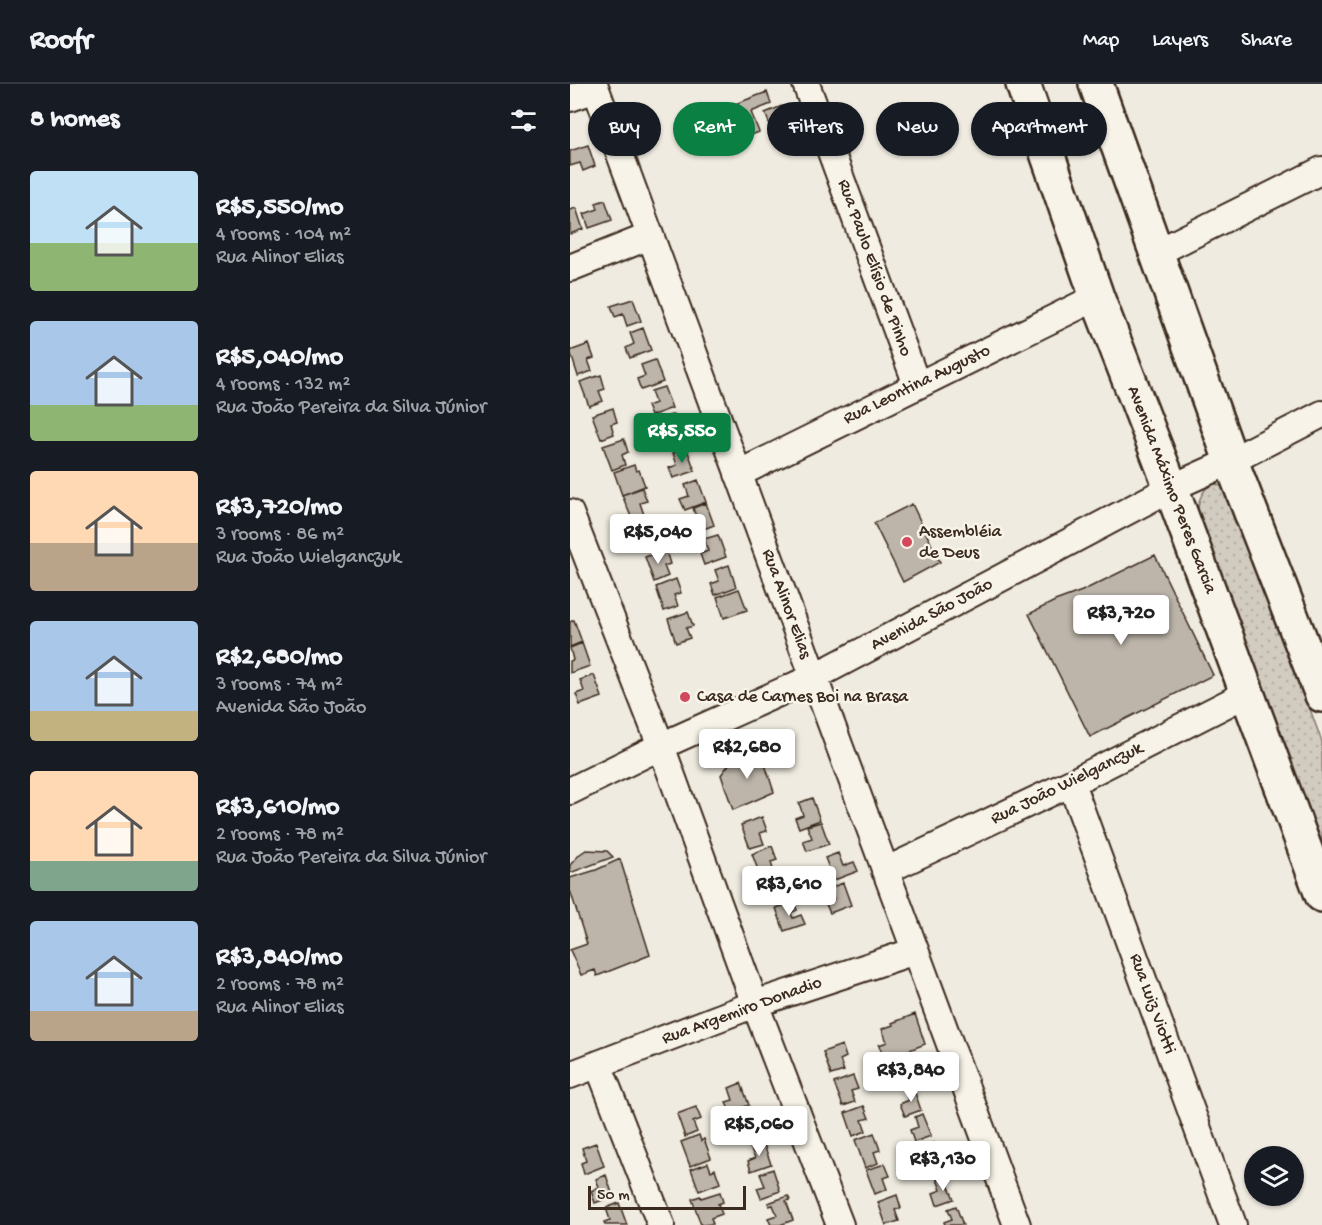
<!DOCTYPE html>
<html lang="en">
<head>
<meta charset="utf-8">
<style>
	:root { --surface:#171b24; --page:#242831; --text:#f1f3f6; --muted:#9ea1a6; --line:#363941; --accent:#0b8043 }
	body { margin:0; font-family:"Gochi Hand",sans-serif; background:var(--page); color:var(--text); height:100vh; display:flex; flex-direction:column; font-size:22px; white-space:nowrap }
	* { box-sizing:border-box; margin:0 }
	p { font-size:20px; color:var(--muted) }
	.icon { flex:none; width:33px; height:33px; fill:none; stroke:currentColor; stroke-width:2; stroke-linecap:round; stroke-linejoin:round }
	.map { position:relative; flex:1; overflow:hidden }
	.drawer { display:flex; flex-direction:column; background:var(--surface); width:570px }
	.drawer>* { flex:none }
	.hud { position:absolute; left:18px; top:18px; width:570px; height:54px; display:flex; gap:12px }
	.tools { position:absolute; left:674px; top:1062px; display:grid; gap:12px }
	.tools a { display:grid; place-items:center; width:60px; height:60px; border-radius:50%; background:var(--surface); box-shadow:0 2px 4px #0004; font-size:30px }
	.scale { position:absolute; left:18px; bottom:15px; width:158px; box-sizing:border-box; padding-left:6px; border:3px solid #3b2a1e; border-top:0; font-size:16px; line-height:21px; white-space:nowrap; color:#3b2a1e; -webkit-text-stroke:4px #f7f3e8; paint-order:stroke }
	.price { position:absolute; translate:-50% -51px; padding:0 14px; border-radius:6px; background:#fff; color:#222; font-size:20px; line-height:39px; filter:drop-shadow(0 2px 3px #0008) }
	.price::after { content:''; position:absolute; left:50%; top:36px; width:18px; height:14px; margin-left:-9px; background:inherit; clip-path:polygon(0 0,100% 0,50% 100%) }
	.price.current { background:var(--accent); color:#fff }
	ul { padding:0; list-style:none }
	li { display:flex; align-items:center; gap:18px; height:150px; padding:0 30px }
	li span { display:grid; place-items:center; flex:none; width:168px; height:120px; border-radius:6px; color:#555 }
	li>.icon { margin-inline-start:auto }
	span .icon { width:72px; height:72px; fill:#fffc; stroke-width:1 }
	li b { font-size:26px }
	h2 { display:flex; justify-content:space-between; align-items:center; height:72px; padding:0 30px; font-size:26px }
	.tag { padding:0 21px; border-radius:27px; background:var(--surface); box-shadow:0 2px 4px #0004; font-size:21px; line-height:54px }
	.tag.current { background:var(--accent); color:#fff }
	header { display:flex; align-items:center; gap:36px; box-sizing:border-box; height:84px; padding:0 30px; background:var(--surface); border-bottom:2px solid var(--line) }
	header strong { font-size:28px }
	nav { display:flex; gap:33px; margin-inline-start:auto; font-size:21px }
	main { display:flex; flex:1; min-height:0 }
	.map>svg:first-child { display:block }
</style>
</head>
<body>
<header>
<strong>Roofr</strong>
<nav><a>Map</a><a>Layers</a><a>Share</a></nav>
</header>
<main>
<section class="drawer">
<h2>8 homes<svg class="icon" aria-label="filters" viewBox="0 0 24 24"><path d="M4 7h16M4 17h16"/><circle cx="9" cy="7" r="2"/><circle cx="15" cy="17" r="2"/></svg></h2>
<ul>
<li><span style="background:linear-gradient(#bfe0f5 60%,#8fb573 0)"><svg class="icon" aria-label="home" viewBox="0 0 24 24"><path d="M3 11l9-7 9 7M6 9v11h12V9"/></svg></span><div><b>R$5,550/mo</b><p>4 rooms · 104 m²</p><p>Rua Alinor Elias</p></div></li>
<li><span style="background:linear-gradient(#a9c7e8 70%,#8fb573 0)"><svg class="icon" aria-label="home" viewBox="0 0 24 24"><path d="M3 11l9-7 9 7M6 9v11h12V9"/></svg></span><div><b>R$5,040/mo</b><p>4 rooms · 132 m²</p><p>Rua João Pereira da Silva Júnior</p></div></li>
<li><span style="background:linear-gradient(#ffd9b3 60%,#b9a48a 0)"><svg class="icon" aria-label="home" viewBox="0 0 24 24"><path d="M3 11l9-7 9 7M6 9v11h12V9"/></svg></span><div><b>R$3,720/mo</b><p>3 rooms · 86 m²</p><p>Rua João Wielganczuk</p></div></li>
<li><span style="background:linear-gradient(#a9c7e8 75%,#c2b280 0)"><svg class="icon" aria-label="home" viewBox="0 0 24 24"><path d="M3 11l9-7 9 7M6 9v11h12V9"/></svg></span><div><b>R$2,680/mo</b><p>3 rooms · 74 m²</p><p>Avenida São João</p></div></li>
<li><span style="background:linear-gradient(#ffd9b3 75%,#7fa58c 0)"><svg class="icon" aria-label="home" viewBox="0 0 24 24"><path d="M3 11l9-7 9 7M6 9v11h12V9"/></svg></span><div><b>R$3,610/mo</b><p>2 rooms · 78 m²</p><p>Rua João Pereira da Silva Júnior</p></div></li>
<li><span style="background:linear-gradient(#a9c7e8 75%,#b9a48a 0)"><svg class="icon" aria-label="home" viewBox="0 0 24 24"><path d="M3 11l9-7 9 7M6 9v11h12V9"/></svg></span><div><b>R$3,840/mo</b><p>2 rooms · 78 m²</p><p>Rua Alinor Elias</p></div></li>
</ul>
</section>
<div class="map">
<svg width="752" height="1141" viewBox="0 0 752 1141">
	<defs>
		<pattern id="green-dots" width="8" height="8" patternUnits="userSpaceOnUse" patternTransform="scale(1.5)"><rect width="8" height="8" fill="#d1cbc0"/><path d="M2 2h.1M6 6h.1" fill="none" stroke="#b4aea5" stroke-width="1.8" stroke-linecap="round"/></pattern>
	</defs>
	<rect width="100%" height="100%" fill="#efebe0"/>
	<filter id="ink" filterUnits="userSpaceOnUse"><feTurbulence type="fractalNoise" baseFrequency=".0167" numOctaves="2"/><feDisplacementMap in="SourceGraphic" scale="12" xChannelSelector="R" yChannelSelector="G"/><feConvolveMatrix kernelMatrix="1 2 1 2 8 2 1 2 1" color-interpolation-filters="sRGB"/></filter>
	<g filter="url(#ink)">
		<path fill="url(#green-dots)" stroke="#867a6f" stroke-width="1.5" d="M646 400 653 403 663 415 752 658V760L628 430C627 418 631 410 639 401Z"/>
		<path fill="#bdb5aa" stroke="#3b2a1e" stroke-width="1.5" d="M197 8 201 20 181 28 189 48 165 57 152 25Z
			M212 22 217 34 200 41 195 29Z
			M18 61 25 82 13 87 10 79 0 82V67Z
			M35 116 42 136 19 144 14 130 28 125 26 119Z
			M6 124 13 145 0 150V126Z
			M63 215 71 237 57 242 53 230 45 233 41 222Z
			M73 244 81 266 60 274 56 264 64 260 60 249Z
			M19 260 24 274 18 276 22 287 8 292 0 267Z
			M85 276 93 298 71 306 67 295 75 292 71 281Z
			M31 291 35 305 29 307 33 317 19 322 10 298Z
			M94 303 102 324 81 332 77 322 85 319 81 307Z
			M43 324 47 338 41 340 44 350 31 355 22 331Z
			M104 330 112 353 91 360 87 350 95 347 91 335Z
			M54 355 58 368 52 371 55 381 42 386 33 362Z
			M117 365 125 387 103 394 99 384 107 381 103 369Z
			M64 381 66 387 69 386 75 402 52 411 44 388Z
			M128 396 136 418 115 426 110 415 119 412 115 401Z
			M72 404 77 417 70 419 74 431 62 435 52 411Z
			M136 419 144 441 123 449 119 438 127 436 123 424Z
			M342 420 370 478 333 498 304 439Z
			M86 437 93 457 71 465 64 444Z
			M148 451 156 473 134 481 130 470 138 467 134 455Z
			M96 466 100 480 94 482 98 492 84 498 75 473Z
			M585 471 643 591 520 653 459 530 485 517 512 507Z
			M159 481 166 503 145 511 141 500 149 497 145 486Z
			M106 495 111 509 104 511 108 522 94 527 86 503Z
			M169 505 177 526 154 534 147 513Z
			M118 528 123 542 116 544 120 554 106 559 98 535Z
			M4 536 12 558 0 563V538Z
			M12 559 20 582 0 589V577L3 576 0 564Z
			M24 591 32 613 10 621 6 610 14 607 10 596Z
			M190 665 204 708 163 726 151 691 160 679Z
			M242 714 250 736 229 744 225 734 233 731 229 719Z
			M192 733 197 747 190 749 194 760 180 764 171 741Z
			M251 738 259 760 237 767 233 757 242 754 237 742Z
			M202 762 207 776 201 778 204 789 191 794 182 770Z
			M16 766 37 767 43 773 0 789V781L10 770Z
			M268 769 273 782 284 778 288 787 254 800 249 788 259 784 255 774Z
			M50 775 80 871 27 892 25 886 11 891 0 866 17 860 0 806V794L26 786Z
			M212 788 216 802 210 804 213 814 200 819 191 795Z
			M273 799 281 821 260 829 255 818 264 815 260 804Z
			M224 818 227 826 221 829 223 834 231 831 235 840 214 847 206 824Z
			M345 930 355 960 332 969V967L323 968 313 972 309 961 317 958 312 945 323 941 322 939Z
			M272 961 276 973 270 976 274 987 261 991 253 968Z
			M332 974 341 996 324 1002 319 990 328 987 324 977Z
			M283 992 288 1005 281 1007 285 1018 273 1022 264 999Z
			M171 999 179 1021 160 1029 156 1018 163 1016 159 1004Z
			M343 1003 351 1026 335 1032 330 1020 339 1016 335 1006Z
			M294 1022 299 1034 292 1036 296 1047 283 1052 275 1029Z
			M126 1023 131 1035 123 1038 127 1048 115 1053 107 1030Z
			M181 1027 189 1048 170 1055 166 1045 173 1043 169 1031Z
			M352 1030 361 1052 344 1058 340 1046 348 1043 345 1033Z
			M304 1049 310 1066 304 1068 308 1079 295 1084 285 1056Z
			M129 1051 131 1057 134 1055 141 1074 120 1082 111 1058Z
			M193 1058 201 1080 181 1087 178 1077 185 1074 180 1063Z
			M26 1059 34 1082 14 1090 11 1079 16 1077 12 1064Z
			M364 1059 372 1082 355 1088 351 1075 359 1072 355 1062Z
			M138 1079 141 1087 145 1085 150 1099 129 1107 121 1085Z
			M315 1080 320 1092 313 1094 317 1105 305 1110 296 1086Z
			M203 1085 210 1107 191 1114 187 1104 195 1102 190 1090Z
			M36 1091 43 1112 25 1119 21 1107 29 1103 26 1095Z
			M375 1093 384 1115 367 1121 363 1109 371 1106 367 1095Z
			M150 1108 153 1118 148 1120 152 1130 141 1134 143 1140 131 1141 122 1115 130 1112 131 1114Z
			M327 1111 331 1124 325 1126 329 1137 316 1141 308 1118Z
			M218 1112 220 1116 216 1117 223 1136 210 1141H201L198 1134 207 1131 203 1121 199 1122 198 1119Z
			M49 1119 57 1141H35L34 1138 40 1136 36 1124Z
			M386 1122 393 1141H375L374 1138 382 1135 378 1125Z"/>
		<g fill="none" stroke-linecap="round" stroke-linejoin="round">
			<defs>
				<path id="minor" d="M24 0 447 1141
					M236 0 347 301
					M0 14 26 5
					M586 169 752 86
					M0 184 80 152
					M168 390 527 213
					M0 429 91 662 185 920 270 1141
					M501 699 663 1141
					M0 707 91 662 244 593 601 404 661 377 752 330
					M315 787 501 699 678 609
					M28 980 91 1141
					M0 991 185 920 345 867"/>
				<path id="major" d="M453 0 527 213 601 404 752 811
					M526 0 661 377 752 611"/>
			</defs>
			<use href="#minor" stroke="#3b2a1e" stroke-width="30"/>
			<use href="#major" stroke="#3b2a1e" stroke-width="38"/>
			<use href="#minor" stroke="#f7f3e8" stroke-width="26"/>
			<use href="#major" stroke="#f7f3e8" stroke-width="33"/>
		</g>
	</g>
	<g fill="#d1495b" stroke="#f7f3e8" stroke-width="2">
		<circle cx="337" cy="458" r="6"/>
		<circle cx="115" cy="613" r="6"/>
	</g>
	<g text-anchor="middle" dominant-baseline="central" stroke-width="5" stroke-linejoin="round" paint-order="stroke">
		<g font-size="18" fill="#3b2a1e" stroke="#f7f3e8">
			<text transform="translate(304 184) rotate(70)">Rua Paulo Elísio de Pinho</text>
			<text transform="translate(347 301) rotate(-26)">Rua Leontina Augusto</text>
			<text transform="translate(601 406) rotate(69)">Avenida Máximo Peres Garcia</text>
			<text transform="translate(216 520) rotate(70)">Rua Alinor Elias</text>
			<text transform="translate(362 531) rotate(-28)">Avenida São João</text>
			<text transform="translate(497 700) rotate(-26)">Rua João Wielganczuk</text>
			<text transform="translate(582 920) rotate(70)">Rua Luiz Viotti</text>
			<text transform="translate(172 927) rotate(-20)">Rua Argemiro Donadio</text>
		</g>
		<g font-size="18" fill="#3b2a1e" stroke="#f7f3e8" text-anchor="start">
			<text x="349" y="448">Assembléia<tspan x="349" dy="21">de Deus</tspan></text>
			<text x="127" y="613">Casa de Carnes Boi na Brasa</text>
		</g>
	</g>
</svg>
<div class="tools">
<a><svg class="icon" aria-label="layers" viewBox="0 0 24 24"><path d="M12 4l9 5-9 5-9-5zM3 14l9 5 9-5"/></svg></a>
</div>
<div class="scale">50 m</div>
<b class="price current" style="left:112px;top:380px">R$5,550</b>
<b class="price" style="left:88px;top:481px">R$5,040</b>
<b class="price" style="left:551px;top:562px">R$3,720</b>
<b class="price" style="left:177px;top:696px">R$2,680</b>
<b class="price" style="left:219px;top:833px">R$3,610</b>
<b class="price" style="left:341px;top:1019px">R$3,840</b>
<b class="price" style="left:189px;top:1073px">R$5,060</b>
<b class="price" style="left:373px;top:1108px">R$3,130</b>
<div class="hud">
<a class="tag">Buy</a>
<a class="tag current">Rent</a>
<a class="tag">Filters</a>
<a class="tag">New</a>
<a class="tag">Apartment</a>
</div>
</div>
</main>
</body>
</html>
